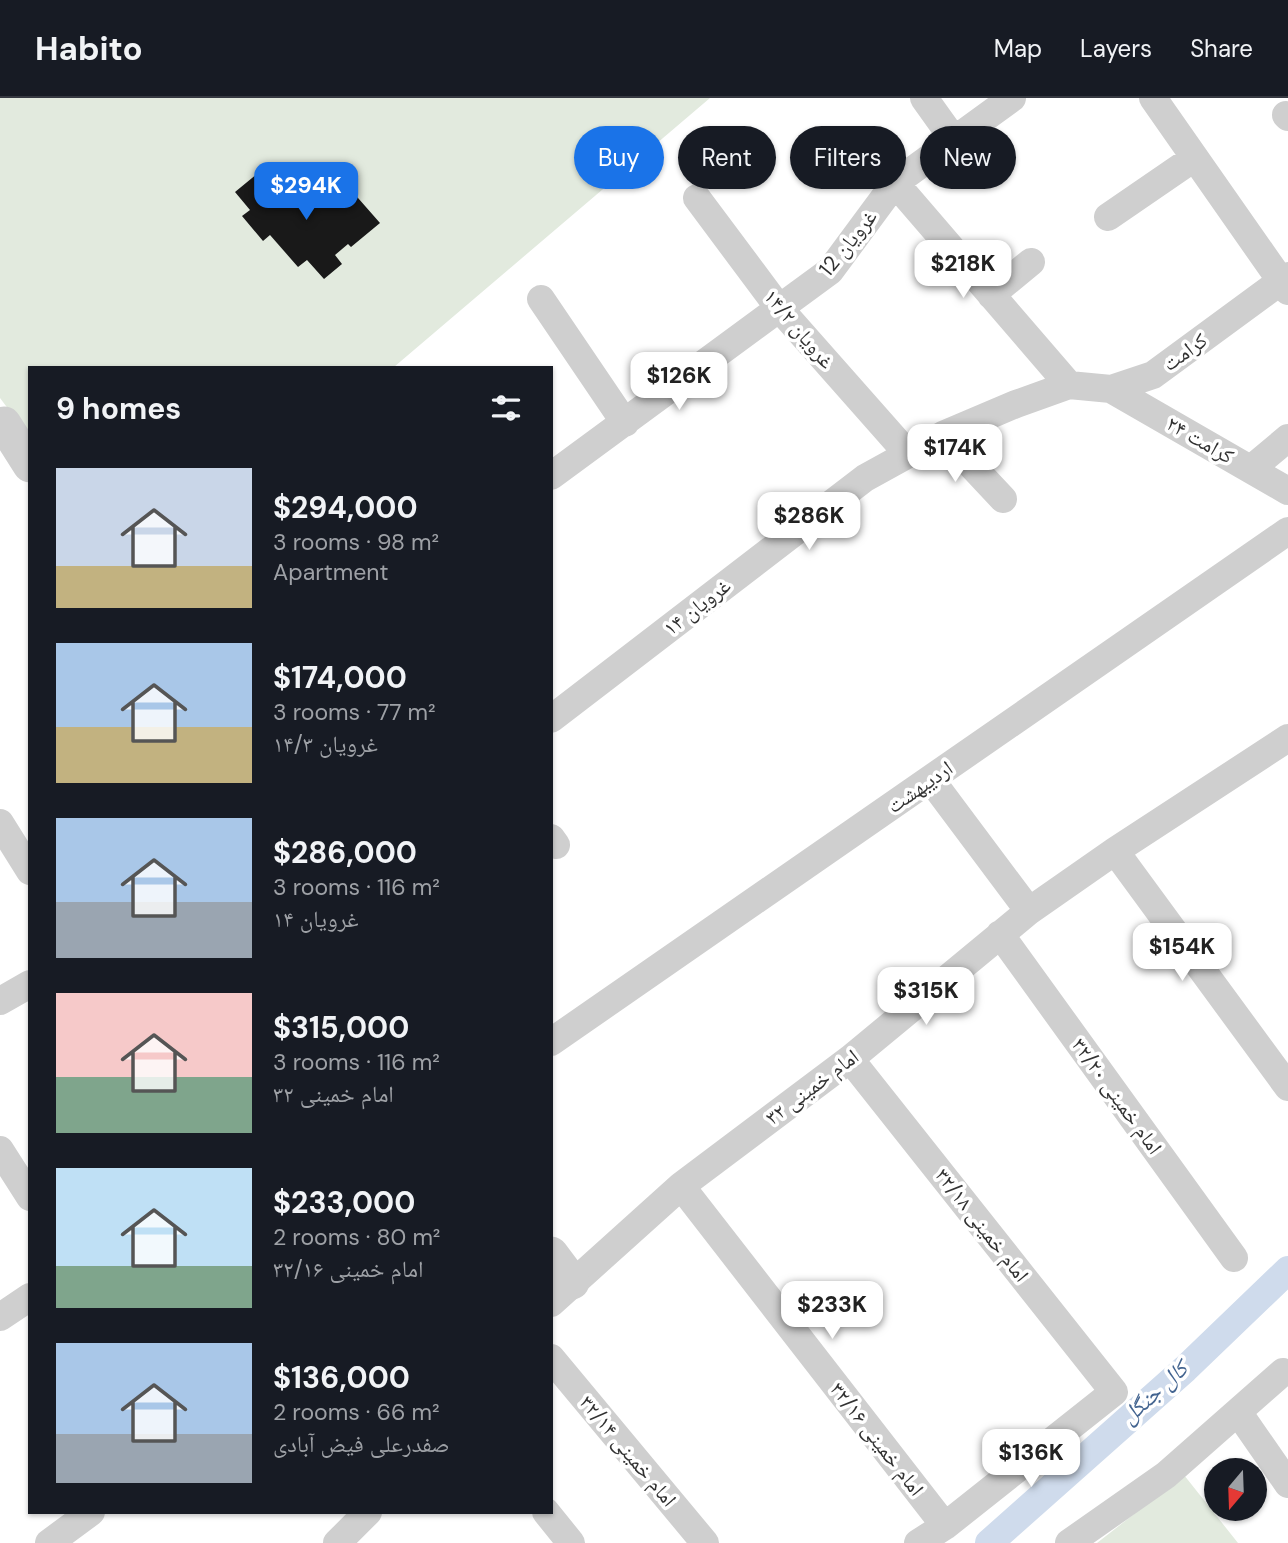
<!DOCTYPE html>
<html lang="en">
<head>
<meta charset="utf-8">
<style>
	:root { --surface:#171b24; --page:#20242c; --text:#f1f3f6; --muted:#9ea1a6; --line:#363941; --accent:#1a73e8 }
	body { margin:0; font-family:"DM Sans","Noto Naskh Arabic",sans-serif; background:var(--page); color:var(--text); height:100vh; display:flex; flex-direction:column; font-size:26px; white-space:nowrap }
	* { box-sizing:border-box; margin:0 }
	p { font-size:23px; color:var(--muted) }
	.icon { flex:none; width:38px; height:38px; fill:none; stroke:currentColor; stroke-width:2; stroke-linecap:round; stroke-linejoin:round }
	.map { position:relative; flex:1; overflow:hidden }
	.sheet { position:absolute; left:28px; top:268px; width:525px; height:1148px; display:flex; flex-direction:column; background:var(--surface); border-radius:0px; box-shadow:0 2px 5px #0004 }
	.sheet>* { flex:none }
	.banner { position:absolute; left:574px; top:28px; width:609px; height:63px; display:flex; gap:14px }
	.needle { width:46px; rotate:199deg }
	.tools { position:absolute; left:1204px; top:1360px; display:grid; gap:14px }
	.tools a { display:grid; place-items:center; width:63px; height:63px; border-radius:50%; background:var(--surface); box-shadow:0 2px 5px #0004; font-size:35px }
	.price { position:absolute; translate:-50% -60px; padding:0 16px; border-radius:14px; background:#fff; color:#222; font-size:23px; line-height:46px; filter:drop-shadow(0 2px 4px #0008) }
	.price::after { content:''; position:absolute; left:50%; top:42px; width:21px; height:16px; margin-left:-10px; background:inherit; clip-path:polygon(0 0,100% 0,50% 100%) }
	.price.current { background:var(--accent); color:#fff }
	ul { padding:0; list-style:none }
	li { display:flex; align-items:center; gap:21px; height:175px; padding:0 28px }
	li span { display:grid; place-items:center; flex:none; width:196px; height:140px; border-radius:0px; color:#555 }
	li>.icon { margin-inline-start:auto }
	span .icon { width:84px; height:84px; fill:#fffc; stroke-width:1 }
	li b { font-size:30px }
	h2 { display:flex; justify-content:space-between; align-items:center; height:84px; padding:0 28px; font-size:30px }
	.pill { padding:0 24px; border-radius:32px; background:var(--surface); box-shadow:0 2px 5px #0004; font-size:24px; line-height:63px }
	.pill.current { background:var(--accent); color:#fff }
	header { display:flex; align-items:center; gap:42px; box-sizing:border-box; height:98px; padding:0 35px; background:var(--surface); border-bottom:2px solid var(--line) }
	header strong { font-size:33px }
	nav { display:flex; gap:38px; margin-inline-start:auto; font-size:24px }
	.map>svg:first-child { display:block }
</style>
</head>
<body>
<header>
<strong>Habito</strong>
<nav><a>Map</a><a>Layers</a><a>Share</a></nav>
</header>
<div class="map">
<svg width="1288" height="1445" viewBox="0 0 1288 1445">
	<rect width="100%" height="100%" fill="#fff"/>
	<path fill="#e2eade" d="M0 0H710L394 269 30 270V340L0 300Z
		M1184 1377 1238 1445H1097Z"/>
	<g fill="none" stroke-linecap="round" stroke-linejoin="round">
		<path stroke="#cfdbec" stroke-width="28" d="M989 1445 1185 1271 1288 1172"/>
	</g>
	<path fill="#191919" d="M263 71 295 108 304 100 309 106 326 91 337 104 351 92 380 125 351 149 348 146 335 157 342 166 324 181 307 162 298 169 270 137 263 143 242 118 250 112 235 94Z"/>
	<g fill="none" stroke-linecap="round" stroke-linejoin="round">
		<path stroke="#cfcfcf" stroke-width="28" d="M924 0 954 42
			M1153 0 1288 193
			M1286 17 1288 19
			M895 85 1069 287
			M697 100 779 210 908 356
			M1108 119 1194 60
			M991 197 1031 164
			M541 201 625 325
			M1111 291 1288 393
			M943 337 1003 401
			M1251 371 1288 340
			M551 378 830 173 895 85 1012 0
			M551 621 865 380 943 337 1016 306 1069 287 1111 291 1153 277 1288 178
			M931 682 1029 813
			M0 725 30 773
			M551 740 556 747
			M1115 753 1288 989
			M1000 836 1234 1160
			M0 903 30 886
			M551 944 1288 433
			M850 961 1114 1294 945 1428 918 1445
			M0 1052 30 1099
			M681 1088 945 1428
			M551 1205 681 1088 850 961 1029 813 1115 753 1288 640
			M0 1219 30 1199
			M551 1260 705 1445
			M1238 1314 1288 1386
			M546 1414 571 1445
			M49 1445 91 1414
			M337 1445 368 1414
			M1069 1445 1166 1377 1283 1274"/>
		<path stroke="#cfcfcf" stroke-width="35" d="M0 330 4 326 30 367
			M551 1156 572 1184"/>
	</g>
	<g text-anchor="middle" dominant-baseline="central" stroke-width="7" stroke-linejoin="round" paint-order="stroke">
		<g font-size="21" fill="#323232" stroke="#fff">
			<text transform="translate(848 145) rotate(-51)">غرویان 12</text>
			<text transform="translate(799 231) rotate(50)">غرویان ۱۴/۲</text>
			<text transform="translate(1185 254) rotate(-36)">کرامت</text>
			<text transform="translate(1200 342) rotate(30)">کرامت ۲۴</text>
			<text transform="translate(697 509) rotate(-38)">غرویان ۱۴</text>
			<text transform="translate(920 689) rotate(-35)">اردیبهشت</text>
			<text transform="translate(812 989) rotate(-37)">امام خمینی ۳۲</text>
			<text transform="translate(1117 998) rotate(54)">امام خمینی ۳۲/۲۰</text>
			<text transform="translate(982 1127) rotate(52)">امام خمینی ۳۲/۱۸</text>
			<text transform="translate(877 1341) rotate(52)">امام خمینی ۳۲/۱۶</text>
			<text transform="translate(628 1353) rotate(50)">امام خمینی ۳۲/۱۴</text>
		</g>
		<g font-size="23" font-style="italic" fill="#436490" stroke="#fff">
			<text transform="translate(1154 1294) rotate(-42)">کال جنگل</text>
		</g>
	</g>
</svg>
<div class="tools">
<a><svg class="needle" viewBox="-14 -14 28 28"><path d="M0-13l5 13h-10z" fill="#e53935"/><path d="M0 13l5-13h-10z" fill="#9ea1a6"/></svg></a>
</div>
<b class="price current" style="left:306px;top:124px">$294K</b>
<b class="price" style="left:963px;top:202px">$218K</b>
<b class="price" style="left:679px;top:314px">$126K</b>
<b class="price" style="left:955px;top:386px">$174K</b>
<b class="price" style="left:809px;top:454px">$286K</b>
<b class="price" style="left:1182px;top:885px">$154K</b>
<b class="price" style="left:926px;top:929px">$315K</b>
<b class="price" style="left:832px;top:1243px">$233K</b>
<b class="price" style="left:1031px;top:1391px">$136K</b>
<div class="banner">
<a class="pill current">Buy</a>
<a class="pill">Rent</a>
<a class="pill">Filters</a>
<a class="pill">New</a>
</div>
<section class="sheet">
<h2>9 homes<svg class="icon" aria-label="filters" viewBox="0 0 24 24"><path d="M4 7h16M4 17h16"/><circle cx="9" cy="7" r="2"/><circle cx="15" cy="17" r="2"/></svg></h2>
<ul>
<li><span style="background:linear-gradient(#c9d6e8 70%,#c2b280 0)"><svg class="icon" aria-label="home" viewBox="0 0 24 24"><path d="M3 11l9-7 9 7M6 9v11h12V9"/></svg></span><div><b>$294,000</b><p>3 rooms · 98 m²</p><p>Apartment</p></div></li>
<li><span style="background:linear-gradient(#a9c7e8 60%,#c2b280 0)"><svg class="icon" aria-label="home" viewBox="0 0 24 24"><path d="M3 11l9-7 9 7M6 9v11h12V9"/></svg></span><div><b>$174,000</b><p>3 rooms · 77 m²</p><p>غرویان ۱۴/۳</p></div></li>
<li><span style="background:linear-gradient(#a9c7e8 60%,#9aa5b1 0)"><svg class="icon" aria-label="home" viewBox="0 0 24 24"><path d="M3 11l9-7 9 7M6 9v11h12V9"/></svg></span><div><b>$286,000</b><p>3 rooms · 116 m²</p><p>غرویان ۱۴</p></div></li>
<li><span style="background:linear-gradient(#f6c9c9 60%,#7fa58c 0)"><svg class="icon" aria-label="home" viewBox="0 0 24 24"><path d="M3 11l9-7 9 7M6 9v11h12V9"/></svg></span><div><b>$315,000</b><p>3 rooms · 116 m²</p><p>امام خمینی ۳۲</p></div></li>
<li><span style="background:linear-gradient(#bfe0f5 70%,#7fa58c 0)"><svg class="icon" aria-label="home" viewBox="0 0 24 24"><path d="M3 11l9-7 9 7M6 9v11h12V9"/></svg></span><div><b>$233,000</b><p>2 rooms · 80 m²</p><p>امام خمینی ۳۲/۱۶</p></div></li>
<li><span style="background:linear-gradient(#a9c7e8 65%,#9aa5b1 0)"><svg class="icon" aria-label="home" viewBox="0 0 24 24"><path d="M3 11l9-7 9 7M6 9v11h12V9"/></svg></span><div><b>$136,000</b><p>2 rooms · 66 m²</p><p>صفدرعلی فیض آبادی</p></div></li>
</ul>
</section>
</div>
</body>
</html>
